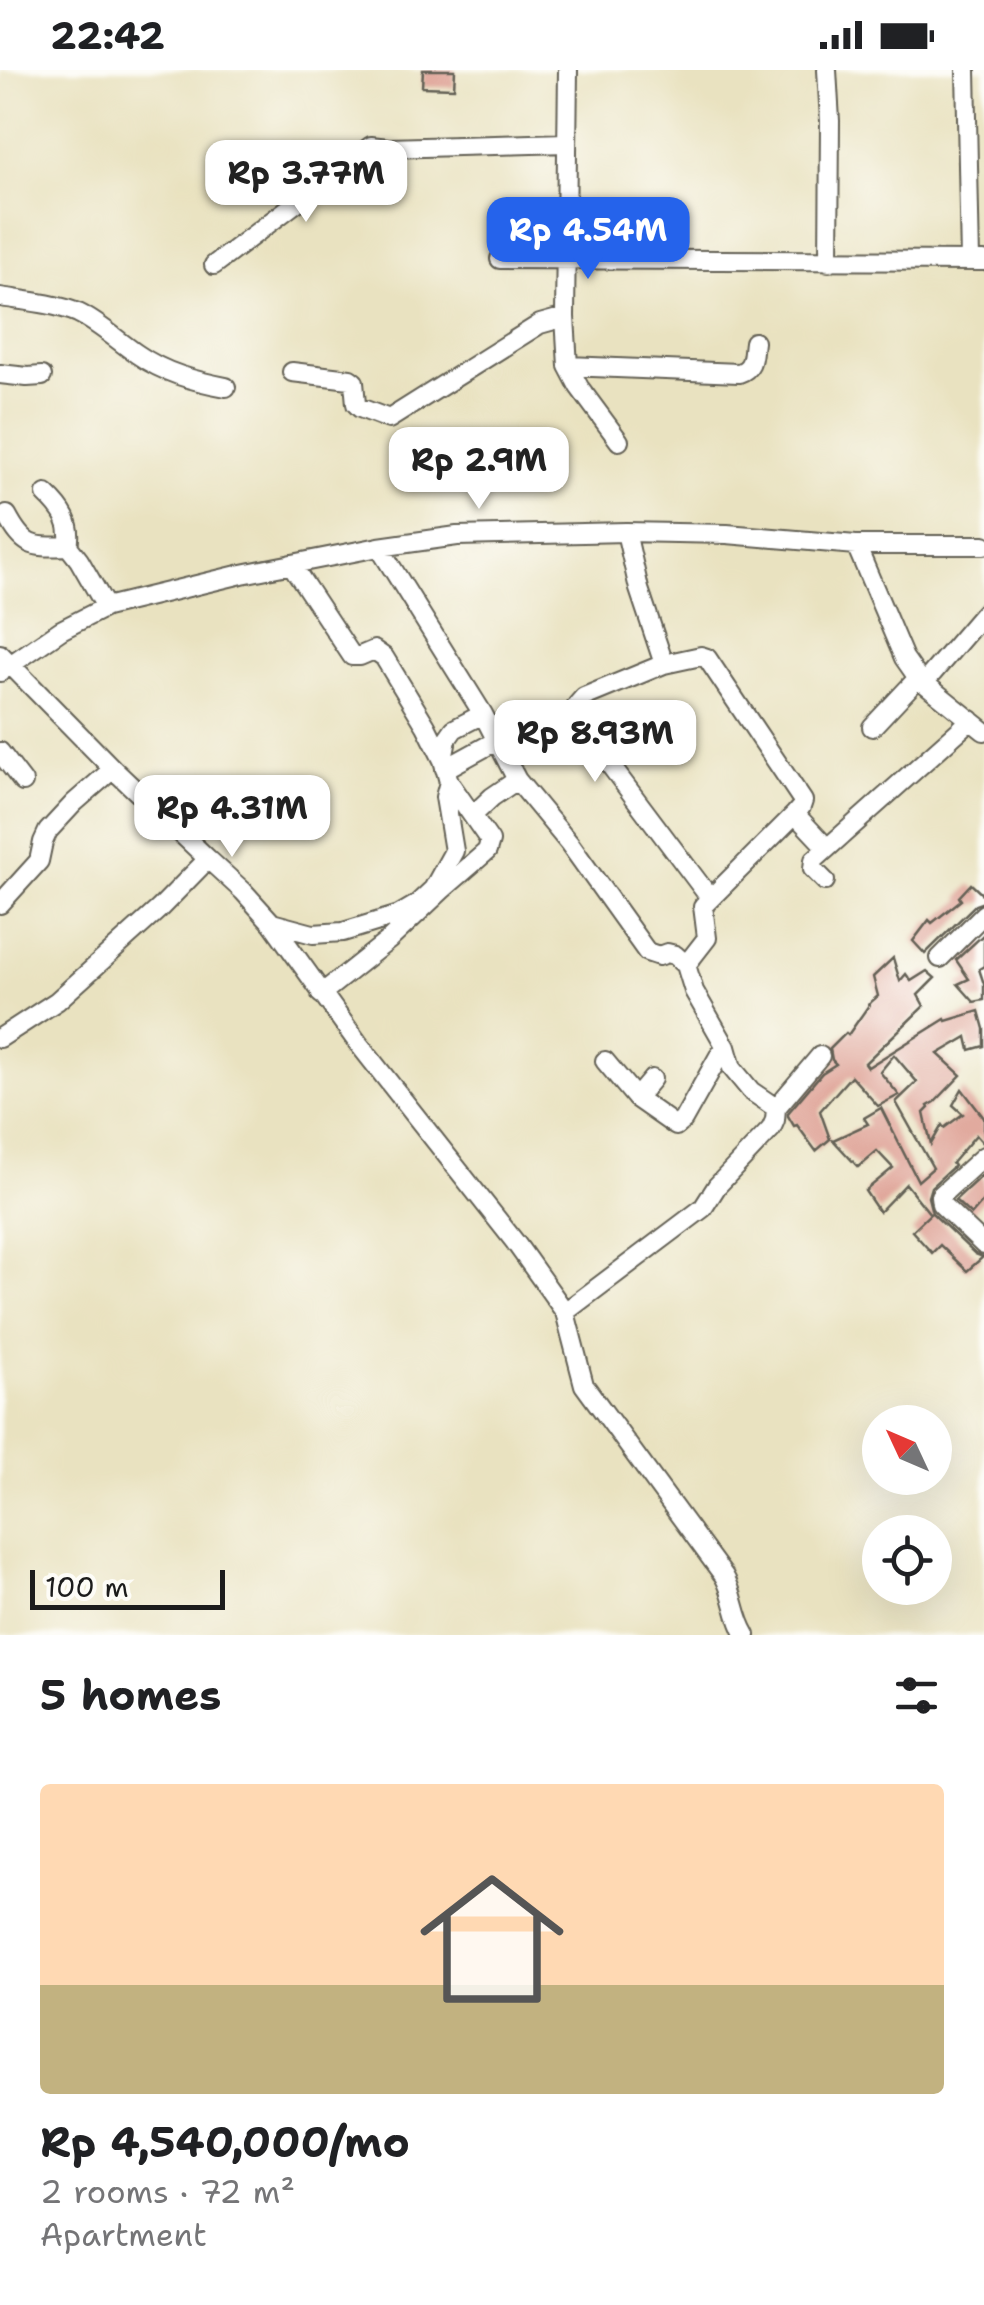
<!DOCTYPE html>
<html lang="en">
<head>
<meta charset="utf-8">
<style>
	:root { --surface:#fff; --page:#f2f2f2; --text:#202124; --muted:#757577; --accent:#2563eb }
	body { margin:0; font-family:"Shantell Sans",sans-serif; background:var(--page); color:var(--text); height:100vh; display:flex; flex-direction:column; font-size:38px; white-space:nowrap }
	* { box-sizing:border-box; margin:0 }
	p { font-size:32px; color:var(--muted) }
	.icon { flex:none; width:55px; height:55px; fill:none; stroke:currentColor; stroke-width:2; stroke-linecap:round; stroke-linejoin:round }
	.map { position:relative; height:1565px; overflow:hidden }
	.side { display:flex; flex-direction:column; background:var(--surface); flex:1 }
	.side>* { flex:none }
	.needle { width:65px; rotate:314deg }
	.controls { position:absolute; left:862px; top:1335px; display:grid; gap:20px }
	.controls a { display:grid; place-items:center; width:90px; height:90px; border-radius:50%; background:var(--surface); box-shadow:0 10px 40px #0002; font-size:50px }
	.scale { position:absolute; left:30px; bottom:25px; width:195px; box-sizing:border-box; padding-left:10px; border:5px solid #1c1c1c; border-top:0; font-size:28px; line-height:35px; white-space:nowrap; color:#1c1c1c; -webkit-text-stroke:8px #fdfcf7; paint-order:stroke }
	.price { position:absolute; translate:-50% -85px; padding:0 22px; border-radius:20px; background:#fff; color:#222; font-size:32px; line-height:65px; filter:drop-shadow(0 2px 5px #0008) }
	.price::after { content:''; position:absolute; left:50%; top:60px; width:30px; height:22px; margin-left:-15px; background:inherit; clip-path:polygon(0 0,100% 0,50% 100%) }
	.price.on { background:var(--accent); color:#fff }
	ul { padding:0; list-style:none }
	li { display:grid; align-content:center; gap:20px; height:530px; padding:0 40px }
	li span { display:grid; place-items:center; height:310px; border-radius:10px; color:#555 }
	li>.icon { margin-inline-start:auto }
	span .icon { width:180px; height:180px; fill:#fffc; stroke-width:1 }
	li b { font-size:42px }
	h2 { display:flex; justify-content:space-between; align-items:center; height:120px; padding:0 40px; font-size:42px }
	.status { display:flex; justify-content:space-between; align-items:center; height:70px; padding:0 50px; background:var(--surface); direction:ltr }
	.status svg { height:28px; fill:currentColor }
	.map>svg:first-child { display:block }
</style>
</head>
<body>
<div class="status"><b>22:42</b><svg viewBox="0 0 49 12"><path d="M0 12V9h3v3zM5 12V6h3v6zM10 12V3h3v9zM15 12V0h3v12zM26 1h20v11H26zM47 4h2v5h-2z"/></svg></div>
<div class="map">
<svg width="984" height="1565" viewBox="0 0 984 1565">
	<rect width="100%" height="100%" fill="#fdfcf7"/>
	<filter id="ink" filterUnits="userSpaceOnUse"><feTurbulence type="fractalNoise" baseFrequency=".01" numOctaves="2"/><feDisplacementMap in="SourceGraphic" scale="20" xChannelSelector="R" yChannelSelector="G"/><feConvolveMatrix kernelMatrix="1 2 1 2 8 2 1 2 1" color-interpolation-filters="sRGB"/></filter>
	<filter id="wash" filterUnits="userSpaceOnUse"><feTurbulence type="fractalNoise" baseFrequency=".0048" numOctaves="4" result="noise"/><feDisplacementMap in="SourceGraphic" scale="40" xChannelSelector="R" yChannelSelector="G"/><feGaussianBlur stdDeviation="2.25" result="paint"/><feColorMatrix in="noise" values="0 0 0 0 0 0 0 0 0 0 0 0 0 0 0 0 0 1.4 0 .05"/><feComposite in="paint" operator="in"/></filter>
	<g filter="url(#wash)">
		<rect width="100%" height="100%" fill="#e9e2c0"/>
		<g id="blocks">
			<path fill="#d99284" d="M423 0H455L454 18 422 17Z
				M971 814 984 826V832L975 835 925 884 913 871 929 850 932 853 961 830 959 827Z
				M984 864V896L979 899 984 914V930L974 932 958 914 969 909 956 890Z
				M893 888 900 911 906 904 911 911 927 901 935 908 918 925 924 936 865 993 868 997 945 949 946 951 979 941 984 959V976L970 980 967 967 938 984 961 1005 935 1032 928 1036 929 1038 924 1043 931 1074 942 1055 944 1058 963 1044 953 1035 962 1019 984 1048V1074L976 1065 952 1093 954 1096 931 1117 928 1127 932 1143 975 1184 983 1187 967 1201 940 1175 932 1183 912 1161 930 1144 906 1114 879 1142 865 1121 893 1098 877 1081 858 1097 833 1070 868 1054 864 1048 881 1038 918 1111 933 1098 896 1032 917 1012 894 985 880 1002 899 1025 878 1036 851 1006 820 1041 830 1069 816 1081 797 1055 794 1056 788 1046V1043L822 1003 836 994 832 990 830 979 846 963 848 965 871 932 878 926 873 907Z
				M981 1106 984 1109V1130L971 1145 955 1130Z"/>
		</g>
	</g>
	<g filter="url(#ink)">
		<use href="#blocks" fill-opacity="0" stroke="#646155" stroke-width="2.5"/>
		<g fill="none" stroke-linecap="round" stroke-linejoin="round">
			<defs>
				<path id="minor" d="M568 0 565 247 568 296 739 303C754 298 752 286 754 272
					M827 0 830 51 829 192
					M966 0 970 191
					M500 189 984 191
					M214 195 371 76 388 78 566 73
					M0 227C26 231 53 233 78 243 99 253 118 271 137 284 164 303 194 311 226 317
					M568 296 579 317 619 371
					M292 302 350 309 354 312 356 334 360 338 389 349 540 254 565 247
					M0 304 27 307 42 306
					M46 424C62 439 73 454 68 476
					M7 445C25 479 33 477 68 476L79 490 106 537
					M626 462 639 519 664 594
					M856 475 904 588 918 608 984 661
					M379 477 483 644 517 710 569 773 647 882 659 886 667 883 675 885 686 895 694 921 726 977 732 998 751 1021 776 1038
					M291 494 352 586H360L374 580 384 587 426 656 443 690
					M0 584 113 699 208 789 159 839 57 931 0 968
					M0 602 61 560 106 537 242 504 379 477 457 466 626 462 727 464 856 475H984
					M924 613 984 543
					M872 657 918 608
					M0 682 23 712
					M445 699 496 671
					M795 744 827 778
					M473 745 492 727 517 710
					M208 789 243 821 272 853 358 973 515 1172 565 1242 584 1315 724 1506C735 1525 734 1546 746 1565
					M825 811 813 799 814 790 971 650
					M0 834 39 791 43 772 48 761 74 733 113 699
					M272 853 313 864 343 862 399 845 416 835 433 819 454 781 445 727 449 712 443 690 447 669 454 659 483 644
					M940 888 984 844
					M686 895 707 868 703 836 795 744 801 737 803 731 707 588 701 586 664 594 584 627 577 635 576 640 604 687 710 828
					M321 924 389 870 442 820 487 781 490 771 449 712
					M605 991 636 1028 676 1056 683 1050 719 986 726 977
					M636 1028 652 1009
					M984 1086 940 1126 941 1134 984 1175
					M565 1242 703 1138 717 1116 771 1059 775 1050 776 1038 820 986"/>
			</defs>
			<use href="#minor" stroke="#646155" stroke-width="22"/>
			<use href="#minor" stroke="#fff" stroke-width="18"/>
		</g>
	</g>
</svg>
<div class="controls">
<a><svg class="needle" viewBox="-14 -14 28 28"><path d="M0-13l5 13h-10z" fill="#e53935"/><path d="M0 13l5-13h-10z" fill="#757577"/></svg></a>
<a><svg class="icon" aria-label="locate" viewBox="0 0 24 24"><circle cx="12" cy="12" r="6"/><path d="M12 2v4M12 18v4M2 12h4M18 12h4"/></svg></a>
</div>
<div class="scale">100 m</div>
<b class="price" style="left:306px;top:155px">Rp 3.77M</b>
<b class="price on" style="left:588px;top:212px">Rp 4.54M</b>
<b class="price" style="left:479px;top:442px">Rp 2.9M</b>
<b class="price" style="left:595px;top:715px">Rp 8.93M</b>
<b class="price" style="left:232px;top:790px">Rp 4.31M</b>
</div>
<section class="side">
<h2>5 homes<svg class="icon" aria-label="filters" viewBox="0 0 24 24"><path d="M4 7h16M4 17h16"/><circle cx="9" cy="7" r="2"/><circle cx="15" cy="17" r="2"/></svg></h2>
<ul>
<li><span style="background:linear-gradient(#ffd9b3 65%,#c2b280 0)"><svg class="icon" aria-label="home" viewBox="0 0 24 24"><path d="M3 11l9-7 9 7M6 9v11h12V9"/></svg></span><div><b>Rp 4,540,000/mo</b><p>2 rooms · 72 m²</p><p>Apartment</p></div></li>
</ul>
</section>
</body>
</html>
